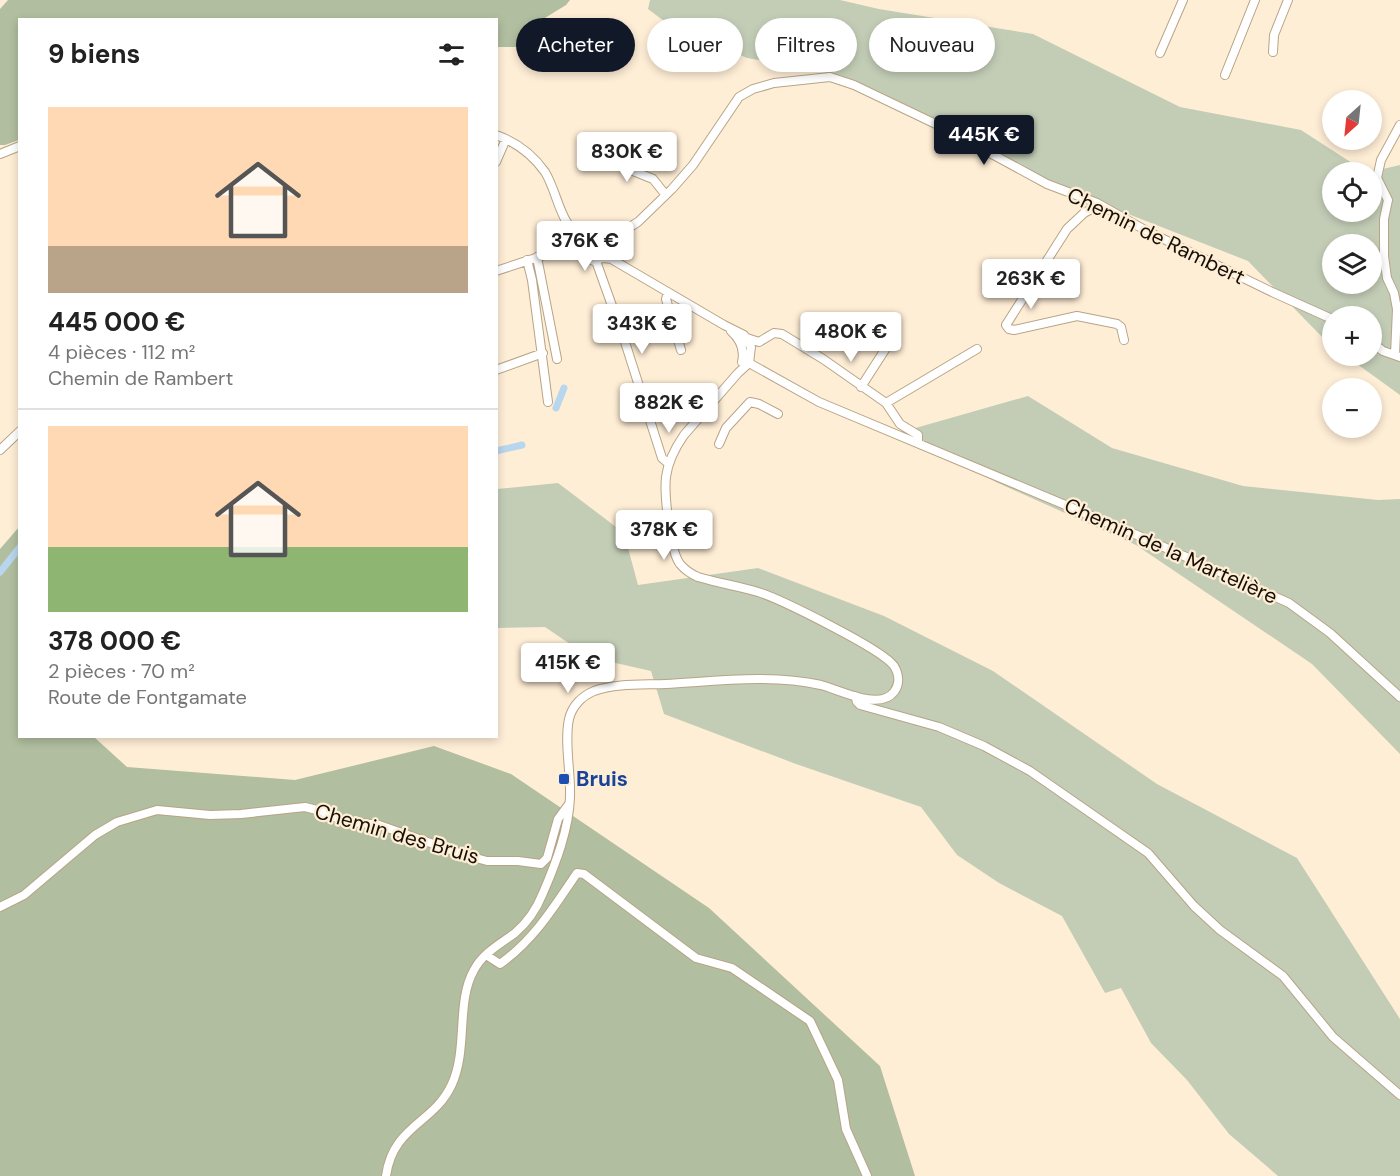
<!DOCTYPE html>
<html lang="fr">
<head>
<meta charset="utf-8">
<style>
	:root { --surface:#fff; --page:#f6f6f6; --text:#222; --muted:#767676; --line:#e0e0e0; --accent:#111827 }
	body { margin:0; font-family:"DM Sans",sans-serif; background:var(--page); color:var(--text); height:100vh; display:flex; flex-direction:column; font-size:22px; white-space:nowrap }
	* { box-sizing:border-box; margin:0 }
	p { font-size:20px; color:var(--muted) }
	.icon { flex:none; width:33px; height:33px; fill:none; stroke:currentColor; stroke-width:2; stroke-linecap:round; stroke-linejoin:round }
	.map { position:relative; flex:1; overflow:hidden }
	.side { position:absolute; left:18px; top:18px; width:480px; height:720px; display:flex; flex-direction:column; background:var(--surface); border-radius:0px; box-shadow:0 3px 9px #0003 }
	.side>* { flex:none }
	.top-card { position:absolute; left:516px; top:18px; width:570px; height:54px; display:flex; gap:12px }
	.needle { width:39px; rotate:207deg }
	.tools { position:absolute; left:1322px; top:90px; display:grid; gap:12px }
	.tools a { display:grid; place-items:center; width:60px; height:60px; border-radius:50%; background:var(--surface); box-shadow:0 3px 9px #0003; font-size:30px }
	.price { position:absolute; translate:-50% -51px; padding:0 14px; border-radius:6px; background:#fff; color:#222; font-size:20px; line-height:39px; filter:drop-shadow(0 2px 3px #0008) }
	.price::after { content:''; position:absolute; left:50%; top:36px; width:18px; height:14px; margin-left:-9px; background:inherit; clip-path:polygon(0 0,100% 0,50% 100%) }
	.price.current { background:var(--accent); color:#fff }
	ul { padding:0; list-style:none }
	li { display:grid; align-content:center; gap:12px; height:318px; padding:0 30px }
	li+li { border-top:2px solid var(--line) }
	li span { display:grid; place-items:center; height:186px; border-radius:0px; color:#555 }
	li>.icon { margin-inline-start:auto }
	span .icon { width:108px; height:108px; fill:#fffc; stroke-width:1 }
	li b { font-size:26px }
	h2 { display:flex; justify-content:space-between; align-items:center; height:72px; padding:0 30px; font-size:26px }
	.tag { padding:0 21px; border-radius:27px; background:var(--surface); box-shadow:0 3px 9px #0003; font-size:21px; line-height:54px }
	.tag.current { background:var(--accent); color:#fff }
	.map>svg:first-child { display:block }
</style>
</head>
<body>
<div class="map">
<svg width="1400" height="1176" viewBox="0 0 1400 1176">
	<rect width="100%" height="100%" fill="#ffeed6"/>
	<path fill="#c3cdb6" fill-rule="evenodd" d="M650 0H840L879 9 1033 34 1180 107 1301 130 1366 172H1332V212H1371L1370 172 1400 165V395L1346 356H1371V316H1332V345L1323 338 1248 261 1062 188 874 90 840 75 747 58 668 24 648 9ZM795 18 822 25 815 48 787 41ZM1332 244H1371V284H1332Z
		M1028 396 1112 448 1243 486 1378 500 1400 499V754L1312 664 1136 545 996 482 905 431Z
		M558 483 624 533 638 585 758 568 884 616 993 671 1157 784 1297 858 1400 1019V1176H1278L1229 1134 1187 1080 1151 1043 1121 988 1105 993 1062 916 999 883 957 855 921 807 796 764 664 714 651 671 589 657 545 627 497 628V489Z"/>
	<path fill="#b1be9f" d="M8 0H570L566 5 527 29 522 47H497L496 20H20L19 140 5 145H0V9Z
		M19 527 20 736 94 737 127 767 295 780 434 746 511 774 709 908 880 1066 915 1176H0V549Z"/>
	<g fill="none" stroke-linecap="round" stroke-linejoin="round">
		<path stroke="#b8d6ed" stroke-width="7" d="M556 408 564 388
			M496 451 522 445
			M0 572 20 547"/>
		<defs>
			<path id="minor" d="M1273 52 1274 35 1288 0
				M1160 53 1183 0
				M1225 75 1255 0
				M496 135C516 142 533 155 545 172 559 195 559 227 586 240
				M0 154 20 146
				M601 158 653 179 665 194
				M496 162 506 139
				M1097 203 1095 207 1084 213 1067 229 1006 325 1009 329 1014 330 1077 316 1117 324 1121 327 1124 340
				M601 245 638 222 672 189 693 165 739 97 753 89 774 83 830 77 854 85 944 128 1047 184 1097 203 1145 230 1272 292 1332 319
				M537 257 557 359
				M599 259C612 240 580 234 569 242L570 250 594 261 603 258 612 259
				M527 260 532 280 548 402
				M596 261 625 342 662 458 669 464
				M496 271 557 251H572
				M668 292 666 299 681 350
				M731 331C740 339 745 349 742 362
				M747 338 759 342 774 333 782 334 823 359 886 403 900 424 918 435V443
				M1371 342 1383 351 1400 357
				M1395 355 1397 309 1394 293 1387 278 1384 256V219L1388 200 1377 178 1381 160 1400 125
				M743 356 749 363 819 402 1137 535 1289 603 1330 633 1400 697
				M496 370 543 353
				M861 387 895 334
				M886 403 977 349
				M719 444 726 428 750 402 759 404 778 414
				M0 450 20 431
				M855 696 857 702 860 705 939 727 984 746 1030 771 1148 853 1194 906 1220 930 1283 976 1333 1037 1400 1095
				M0 907 24 895 95 835 117 822 157 810 210 815 241 814 305 807 321 811 344 821 379 825 465 855 487 861H518L541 864 547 858 558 819 569 804
				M486 955 500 964C534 940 554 907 577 873L584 874 696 958 732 968 810 1021 838 1080 846 1129 867 1176
				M386 1176C393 1125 434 1124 452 1084 468 1049 456 1001 474 970 483 953 500 944 515 933 528 922 537 908 543 893 556 863 569 829 570 797 571 772 564 742 569 719 572 706 582 696 594 691 616 683 643 685 666 684 717 681 771 674 821 685 840 690 879 711 894 692 900 684 899 674 894 666 882 649 780 599 758 592 738 586 718 583 698 577 691 574 685 570 680 564 670 551 664 494 666 477 668 461 675 448 684 435L738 373 749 363 751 347 744 335 724 325 613 260 603 249"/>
		</defs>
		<use href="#minor" stroke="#b8a487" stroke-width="10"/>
		<use href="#minor" stroke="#fff" stroke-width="8"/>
	</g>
	<rect fill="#1a4fb4" stroke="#ffeed6" stroke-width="2" x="558" y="773" width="12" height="12" rx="3"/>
	<g text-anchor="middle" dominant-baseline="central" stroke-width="4.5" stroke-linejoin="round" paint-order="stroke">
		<g font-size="21" fill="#160f05" stroke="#ffeed6">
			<text transform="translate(1156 236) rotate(26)">Chemin de Rambert</text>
			<text transform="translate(1171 551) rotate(24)">Chemin de la Martelière</text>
			<text transform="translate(397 834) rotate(16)">Chemin des Bruis</text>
		</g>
		<g font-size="21" font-weight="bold" fill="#164399" stroke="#ffeed6" text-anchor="start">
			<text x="576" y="779">Bruis</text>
		</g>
	</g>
</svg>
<div class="tools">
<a><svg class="needle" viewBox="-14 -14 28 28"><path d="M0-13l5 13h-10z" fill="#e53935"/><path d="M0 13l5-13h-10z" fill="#767676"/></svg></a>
<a><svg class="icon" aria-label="locate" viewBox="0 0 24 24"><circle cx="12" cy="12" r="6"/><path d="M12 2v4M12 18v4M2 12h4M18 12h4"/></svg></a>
<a><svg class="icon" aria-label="layers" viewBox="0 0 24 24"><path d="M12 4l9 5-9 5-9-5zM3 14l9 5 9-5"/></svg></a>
<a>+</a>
<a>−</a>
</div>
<b class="price current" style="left:984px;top:166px">445K €</b>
<b class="price" style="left:627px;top:183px">830K €</b>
<b class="price" style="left:585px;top:272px">376K €</b>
<b class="price" style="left:1031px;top:310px">263K €</b>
<b class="price" style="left:642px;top:355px">343K €</b>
<b class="price" style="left:851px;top:363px">480K €</b>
<b class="price" style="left:669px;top:434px">882K €</b>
<b class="price" style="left:664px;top:561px">378K €</b>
<b class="price" style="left:568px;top:694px">415K €</b>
<div class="top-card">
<a class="tag current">Acheter</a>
<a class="tag">Louer</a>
<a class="tag">Filtres</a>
<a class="tag">Nouveau</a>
</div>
<section class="side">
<h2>9 biens<svg class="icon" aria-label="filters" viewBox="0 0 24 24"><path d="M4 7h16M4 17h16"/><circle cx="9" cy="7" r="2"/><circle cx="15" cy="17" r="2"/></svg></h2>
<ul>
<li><span style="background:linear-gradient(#ffd9b3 75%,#b9a48a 0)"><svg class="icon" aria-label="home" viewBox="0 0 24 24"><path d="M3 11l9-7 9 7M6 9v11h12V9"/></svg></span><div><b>445 000 €</b><p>4 pièces · 112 m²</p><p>Chemin de Rambert</p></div></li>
<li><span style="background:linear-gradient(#ffd9b3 65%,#8fb573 0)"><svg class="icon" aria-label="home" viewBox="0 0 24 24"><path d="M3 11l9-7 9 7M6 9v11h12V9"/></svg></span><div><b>378 000 €</b><p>2 pièces · 70 m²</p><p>Route de Fontgamate</p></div></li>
</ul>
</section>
</div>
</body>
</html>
